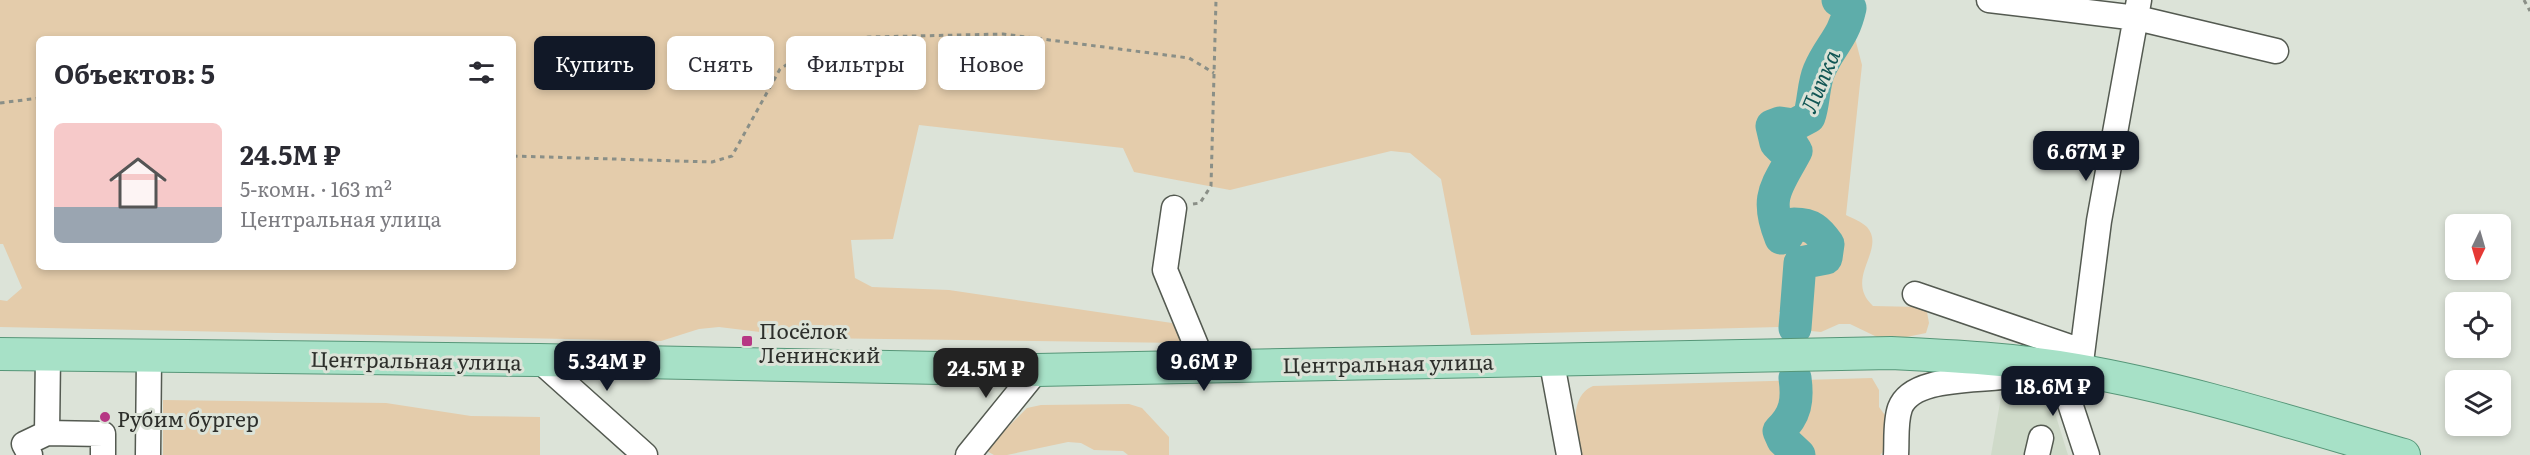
<!DOCTYPE html>
<html lang="ru">
<head>
<meta charset="utf-8">
<style>
	:root { --surface:#fff; --page:#f2f2f3; --text:#2b2b33; --muted:#7c7c81; --line:#e1e1e2; --accent:#111827 }
	body { margin:0; font-family:Literata,serif; background:var(--page); color:var(--text); height:100vh; display:flex; flex-direction:column; font-size:22px; white-space:nowrap }
	* { box-sizing:border-box; margin:0 }
	p { font-size:20px; color:var(--muted) }
	.icon { flex:none; width:33px; height:33px; fill:none; stroke:currentColor; stroke-width:2; stroke-linecap:round; stroke-linejoin:round }
	.map { position:relative; flex:1; overflow:hidden }
	.details { position:absolute; left:36px; top:36px; width:480px; height:234px; display:flex; flex-direction:column; background:var(--surface); border-radius:9px; box-shadow:0 3px 9px #0003 }
	.details>* { flex:none }
	.guide { position:absolute; left:534px; top:36px; width:570px; height:54px; display:flex; gap:12px }
	.needle { width:39px; rotate:185deg }
	.controls { position:absolute; left:2445px; top:214px; display:grid; gap:12px }
	.controls a { display:grid; place-items:center; width:66px; height:66px; border-radius:9px; background:var(--surface); box-shadow:0 3px 9px #0003; font-size:30px }
	.price { position:absolute; translate:-50% -51px; padding:0 14px; border-radius:12px; background:var(--accent); color:#fff; font-size:20px; line-height:39px; filter:drop-shadow(0 2px 3px #0008) }
	.price::after { content:''; position:absolute; left:50%; top:36px; width:18px; height:14px; margin-left:-9px; background:inherit; clip-path:polygon(0 0,100% 0,50% 100%) }
	.price.on { background:#222; color:#fff }
	ul { padding:0; list-style:none }
	li { display:flex; align-items:center; gap:18px; height:150px; padding:0 18px }
	li+li { border-top:2px solid var(--line) }
	li span { display:grid; place-items:center; flex:none; width:168px; height:120px; border-radius:9px; color:#555 }
	li>.icon { margin-inline-start:auto }
	span .icon { width:72px; height:72px; fill:#fffc; stroke-width:1 }
	li b { font-size:26px }
	h2 { display:flex; justify-content:space-between; align-items:center; height:72px; padding:0 18px; font-size:26px }
	.chip { padding:0 21px; border-radius:9px; background:var(--surface); box-shadow:0 3px 9px #0003; font-size:21px; line-height:54px }
	.chip.on { background:var(--accent); color:#fff }
	.map>svg:first-child { display:block }
</style>
</head>
<body>
<div class="map">
<svg width="2530" height="455" viewBox="0 0 2530 455">
	<rect width="100%" height="100%" fill="#dce3d8"/>
	<path fill="#cfdac9" d="M2002 391 2050 397 2068 455H1991Z"/>
	<path fill="#e4ccab" fill-rule="evenodd" d="M0 0H1858L1861 8 1855 38 1862 65 1846 215C1852 218 1862 222 1867 227 1887 250 1843 278 1873 306L1919 307 1927 312 1929 323 1926 333 1897 339 1877 337 1850 324H1839L1821 332 1811 331 1789 311 1779 312V327L1471 335 1441 179 1410 153 1391 151 1230 190 1134 172 1123 148 919 125 893 239 851 240 855 278 872 287 949 290 1172 323 1183 343 811 338 719 327 699 329 661 341 0 327V300L7 301 22 288 3 244H0ZM39 39H513V267H39Z
		M1872 378 1879 390V407L1887 418 1888 447 1880 455H1580C1576 433 1568 397 1593 386Z
		M163 400 386 403 471 416 540 417V455H163Z
		M1129 404 1142 408 1169 437V455H1128L1123 451 1094 450 1081 443 1068 442 1007 455H994L985 450 1027 408 1041 405Z"/>
	<g fill="none" stroke-linecap="round" stroke-linejoin="round">
		<path stroke="#5eadaa" stroke-width="33" d="M1795 328 1800 263 1826 258 1828 244C1818 230 1812 224 1794 224L1787 236 1781 238C1764 196 1777 187 1796 151L1791 143 1782 149 1776 143 1772 126 1780 123 1794 125 1809 117C1814 103 1813 85 1819 71 1830 45 1843 39 1850 8L1838 0
			M1795 378C1798 400 1796 415 1779 431L1783 440 1799 455"/>
		<defs>
			<path id="minor" d="M1989 0 2137 18 2276 51
				M1174 208 1165 270 1205 367
				M1915 294 2082 351
				M1551 358 1569 455
				M539 360 645 455
				M2058 367 2087 455
				M2080 370 2099 221 2139 0
				M47 433 48 355
				M30 455 24 444 47 433 103 434V455
				M148 455 149 357
				M968 455 1037 370
				M1896 455C1897 441 1895 422 1900 408 1913 373 1989 383 2018 374 2023 373 2029 367 2033 364
				M2037 455 2041 438"/>
			<path id="major" d="M0 354 539 360 1037 370 1891 353C1953 356 2015 359 2077 370 2187 389 2296 424 2404 455"/>
		</defs>
		<use href="#minor" stroke="#545a51" stroke-width="27"/>
		<use href="#major" stroke="#569678" stroke-width="34"/>
		<path stroke="#8a8f87" stroke-width="3" stroke-dasharray="4.5 4.5" stroke-linecap="butt" d="M2524 0 2530 11
			M0 103 39 98
			M513 156 712 162 732 156 780 69 819 44 869 37 1003 34 1189 58 1214 73
			M1193 204 1200 203 1211 186 1216 0"/>
		<use href="#minor" stroke="#fff" stroke-width="24"/>
		<use href="#major" stroke="#a7e1c7" stroke-width="32"/>
	</g>
	<g fill="#b63784" stroke="#dce3d8" stroke-width="2">
		<rect x="741" y="335" width="12" height="12" rx="3"/>
		<circle cx="105" cy="417" r="6"/>
	</g>
	<g text-anchor="middle" dominant-baseline="central" stroke-width="6" stroke-linejoin="round" paint-order="stroke">
		<g font-size="21" fill="#2d2f2b" stroke="#dce3d8" text-anchor="start">
			<text x="759" y="329">Посёлок<tspan x="759" dy="24">Ленинский</tspan></text>
			<text x="117" y="417">Рубим бургер</text>
		</g>
		<g font-size="21" fill="#2d2f2b" stroke="#dce3d8">
			<text transform="translate(416 359) rotate(1)">Центральная улица</text>
			<text transform="translate(1388 362) rotate(-1)">Центральная улица</text>
		</g>
		<g font-size="22" font-style="italic" fill="#115654" stroke="#dce3d8">
			<text transform="translate(1819 81) rotate(-67)">Липка</text>
		</g>
	</g>
</svg>
<div class="controls">
<a><svg class="needle" viewBox="-14 -14 28 28"><path d="M0-13l5 13h-10z" fill="#e53935"/><path d="M0 13l5-13h-10z" fill="#7c7c81"/></svg></a>
<a><svg class="icon" aria-label="locate" viewBox="0 0 24 24"><circle cx="12" cy="12" r="6"/><path d="M12 2v4M12 18v4M2 12h4M18 12h4"/></svg></a>
<a><svg class="icon" aria-label="layers" viewBox="0 0 24 24"><path d="M12 4l9 5-9 5-9-5zM3 14l9 5 9-5"/></svg></a>
</div>
<b class="price" style="left:2086px;top:182px">6.67M ₽</b>
<b class="price" style="left:607px;top:392px">5.34M ₽</b>
<b class="price" style="left:1204px;top:392px">9.6M ₽</b>
<b class="price on" style="left:986px;top:399px">24.5M ₽</b>
<b class="price" style="left:2053px;top:417px">18.6M ₽</b>
<div class="guide">
<a class="chip on">Купить</a>
<a class="chip">Снять</a>
<a class="chip">Фильтры</a>
<a class="chip">Новое</a>
</div>
<section class="details">
<h2>Объектов: 5<svg class="icon" aria-label="filters" viewBox="0 0 24 24"><path d="M4 7h16M4 17h16"/><circle cx="9" cy="7" r="2"/><circle cx="15" cy="17" r="2"/></svg></h2>
<ul>
<li><span style="background:linear-gradient(#f6c9c9 70%,#9aa5b1 0)"><svg class="icon" aria-label="home" viewBox="0 0 24 24"><path d="M3 11l9-7 9 7M6 9v11h12V9"/></svg></span><div><b>24.5M ₽</b><p>5-комн. · 163 m²</p><p>Центральная улица</p></div></li>
</ul>
</section>
</div>
</body>
</html>
